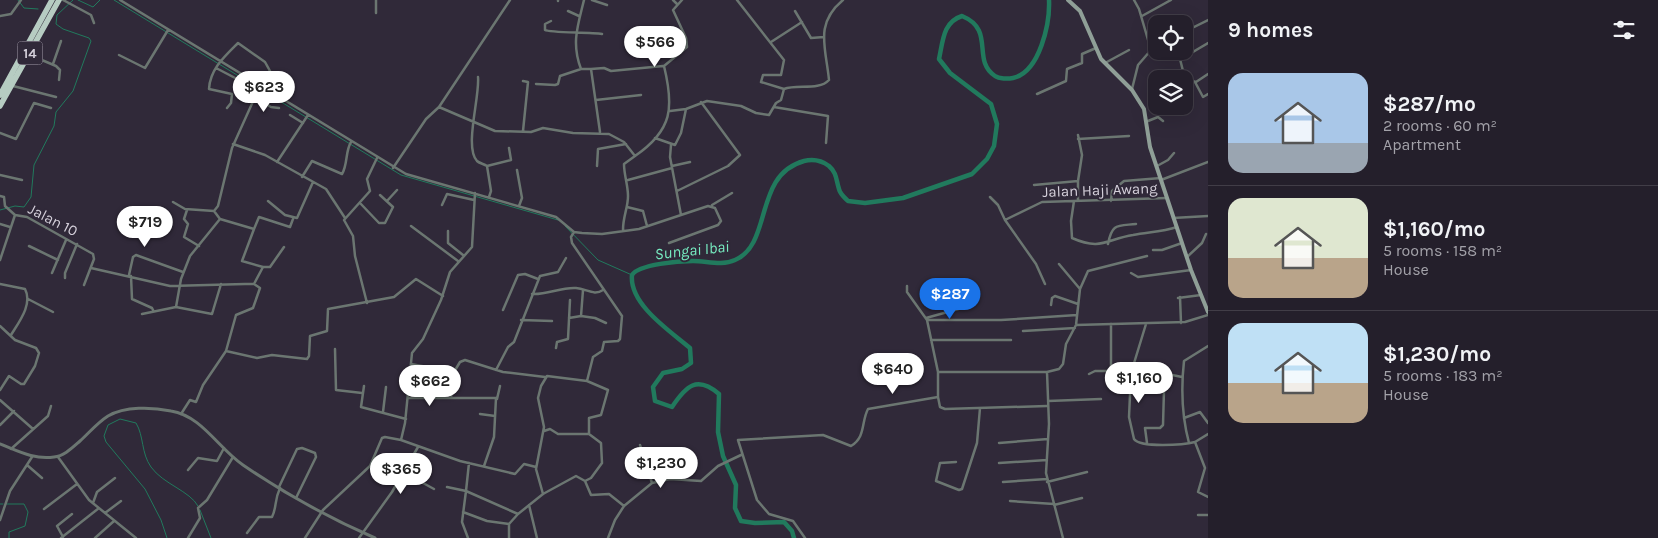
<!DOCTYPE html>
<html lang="en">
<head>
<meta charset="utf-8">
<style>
	:root { --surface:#241f2b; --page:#2c2733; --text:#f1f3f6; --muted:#a3a2a9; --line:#413d47; --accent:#1a73e8 }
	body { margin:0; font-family:Karla,sans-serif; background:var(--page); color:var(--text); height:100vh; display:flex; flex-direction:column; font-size:19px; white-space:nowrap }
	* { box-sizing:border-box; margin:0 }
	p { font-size:16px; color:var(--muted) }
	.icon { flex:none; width:28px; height:28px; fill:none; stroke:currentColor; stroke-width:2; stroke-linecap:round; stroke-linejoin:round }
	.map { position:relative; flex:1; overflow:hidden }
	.side { display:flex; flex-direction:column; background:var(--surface); width:450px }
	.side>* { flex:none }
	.fabs { position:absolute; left:1148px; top:15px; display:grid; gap:10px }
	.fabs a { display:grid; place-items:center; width:45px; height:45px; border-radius:10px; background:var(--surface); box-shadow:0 5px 20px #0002,0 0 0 1px var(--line); font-size:25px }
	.price { position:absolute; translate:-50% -42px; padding:0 11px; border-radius:18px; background:#fff; color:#222; font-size:16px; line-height:32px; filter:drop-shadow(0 1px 2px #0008) }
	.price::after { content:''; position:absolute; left:50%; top:30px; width:15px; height:11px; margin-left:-8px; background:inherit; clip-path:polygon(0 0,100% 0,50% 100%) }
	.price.active { background:var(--accent); color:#fff }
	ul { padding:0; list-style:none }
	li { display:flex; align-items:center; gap:15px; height:125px; padding:0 20px }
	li+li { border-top:1px solid var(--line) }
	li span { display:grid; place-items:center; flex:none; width:140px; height:100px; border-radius:15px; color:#555 }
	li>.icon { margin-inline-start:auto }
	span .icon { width:60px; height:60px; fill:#fffc; stroke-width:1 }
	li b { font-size:21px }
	h2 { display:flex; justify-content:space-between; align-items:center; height:60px; padding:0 20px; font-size:21px }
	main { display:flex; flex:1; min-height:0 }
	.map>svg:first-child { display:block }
</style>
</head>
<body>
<main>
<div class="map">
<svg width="1208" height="538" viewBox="0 0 1208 538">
	<rect width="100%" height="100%" fill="#302939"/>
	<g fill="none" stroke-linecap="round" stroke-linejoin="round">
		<path stroke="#217a5d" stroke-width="1" d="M18 0 24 8 38 9
			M78 0 93 7 100 0
			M114 0 401 175 558 220
			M0 210 15 206 24 207 31 197 34 165 54 126 56 112 73 91 91 41 89 38 63 29 56 24 57 15 73 0
			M565 226 598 260 632 275
			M0 504H3
			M7 504H24L28 512 25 526 9 532V538
			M200 510 211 538
			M167 538 161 520 145 489 106 442 104 436 108 425 120 419 136 423C144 436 141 453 151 467 163 484 190 491 198 506"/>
		<path stroke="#217a5d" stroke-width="4.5" d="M794 538 792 531 784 522 755 523 741 521 735 508 736 485 723 456 718 432 719 394C697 375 686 386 672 407L655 401 653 387 663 373 682 369 691 363 690 348C670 331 629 304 632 275 639 264 680 261 693 261 707 261 722 266 735 260 773 244 753 175 804 161 812 159 821 160 829 166 837 173 836 180 839 189 840 194 845 198 848 201L865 203 903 198 972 174 987 159 994 146 997 124 991 104 950 73 939 59C943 41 943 22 962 16 996 30 971 60 995 76 999 79 1008 79 1013 78 1040 72 1050 23 1049 0"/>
		<path stroke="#6b7671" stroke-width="2.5" d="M63 0 91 15 94 23
			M120 0 406 174 556 217 574 232 582 233 602 234 639 229 708 206 715 208 721 221 718 225 669 243
			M376 0V13
			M584 0C578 25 571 43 581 69H591L600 132
			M592 0 607 5
			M673 0 677 4
			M737 0 784 60 781 75H763L761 82 784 89
			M558 1V0
			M568 11 579 16
			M795 11 811 38 824 37
			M0 16 11 14 21 0
			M1142 16 1171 0
			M551 21 545 24V30C550 33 590 32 602 34
			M1184 32 1208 20
			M771 42 802 22
			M1150 45 1156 42
			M1178 51 1185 79 1196 82 1208 74
			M30 55 56 66 60 70 59 80
			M119 55 145 68 168 30
			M1181 59 1208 43
			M1105 63 1129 50
			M53 64 61 41
			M216 68 258 90
			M591 69 604 68 611 71 663 66
			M478 77C480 97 464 147 477 161 479 163 484 164 487 166L491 191 489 197
			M523 81 528 82 523 131
			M1195 82 1203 97 1208 94
			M536 84 555 85 558 84 560 76 581 69
			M13 86 56 97
			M1132 89 1138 65 1151 50 1139 9 1134 0
			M1037 94 1066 81 1067 69 1082 63V54L1096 48
			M254 97 271 107 279 108
			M596 100 641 95
			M439 107 495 131 531 132 543 128 573 133 609 134 624 142 635 156 624 164C624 175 628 185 628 196 628 208 623 216 623 230
			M774 107 828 116 826 143
			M670 111 686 109 707 101 741 106 756 113 769 115 776 103 781 100 784 89C797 84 819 91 829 80 826 48 814 24 843 0
			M290 115 303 123
			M1148 121 1158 117 1163 121
			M0 133 16 139 34 103 51 108
			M1078 135 1082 155 1078 181
			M655 138 675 145 681 133 686 109
			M1078 139 1129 136
			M233 144 265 155 326 189 345 218
			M671 145 670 157 681 215
			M635 156C673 130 674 107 664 66L687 47 686 38 673 10 682 0
			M277 162 308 115
			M487 166 511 160 509 148
			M597 166 598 149 626 144
			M672 166 690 162
			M1157 166 1168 160 1174 153
			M393 168 426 119 439 107 510 0
			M517 170 522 198 519 206
			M0 175 22 180
			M302 177 312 161 342 174C348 164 345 152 351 142
			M628 180 672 168
			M1161 180 1208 162
			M1034 185 1078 181V201
			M677 191 728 166 740 155 701 102
			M475 193 472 247 450 272 441 300 423 339 412 353 405 423 401 440 460 461 515 474 524 464 536 467
			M0 196 4 197 5 206 15 215
			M990 197 998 205 1005 220 1042 202 1167 198
			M268 201 285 215 297 218 313 182
			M387 201 397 190
			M1074 201 1071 221 1072 238C1101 251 1107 239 1133 235 1148 232 1162 232 1177 227
			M1111 201 1112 191 1124 181 1161 178
			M173 202 185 209 214 211
			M360 203 379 223H385L393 207 380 195
			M442 205 447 194 474 200
			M712 205 732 193
			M627 207 643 211 647 226
			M187 210 184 219 188 224 184 237 199 246
			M214 211 218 206 232 148 264 77 270 71 265 62 238 43C225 56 210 69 209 89L232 94 231 103 227 108
			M214 211 220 219
			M15 215 27 217 93 254 94 259 84 285
			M1173 218 1208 216
			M1005 220 1036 264 1045 284
			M0 224 10 227
			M411 226 458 261
			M254 229 259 217 290 227 293 219
			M448 231V243L463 255
			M1108 244C1112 223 1117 226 1136 224
			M29 246 58 260
			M1153 250H1162L1182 243
			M1187 257 1202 243 1206 234
			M0 260 15 215
			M1059 264 1080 289
			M91 268 170 286 245 284H254L260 288 253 308 236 315 226 351 203 385 196 402 190 400 181 414
			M52 273 66 240
			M1131 273 1138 277 1191 270
			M129 275 133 257 136 255 183 272
			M131 276 132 299 152 308 153 310
			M65 278V273L77 244
			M0 284 25 289C33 304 19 322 11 335
			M254 284 263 267H270L284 247
			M907 286V292L927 320 938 372
			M532 294C547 295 561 287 576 288 587 289 594 296 603 290
			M1180 297 1181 323
			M1178 298 1201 295
			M28 299 53 312
			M367 303 355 256 353 236 344 220 370 191 367 179 377 158
			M1051 305 1052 298 1055 296 1078 304
			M176 307 181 279 190 256 220 219 254 229 242 261 263 267
			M503 310 518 275 525 274 538 279
			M142 314 176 307 212 314 221 284
			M581 316 595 318 606 323
			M569 318 581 316 583 290
			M926 318 969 306
			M521 320 552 321
			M927 320H1001L1077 315
			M1146 324 1131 373 1129 417 1134 439C1140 448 1184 445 1195 442
			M1076 325 1185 322 1208 315
			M0 326 15 340 36 348 39 353 35 366 24 384H21L9 376 0 390
			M1023 331 1075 328
			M931 340H1011
			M556 348 557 342 568 339 570 300
			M335 349 336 390 362 393
			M226 351 257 358 272 355 307 359 309 356 310 336 327 331 328 309 394 297 416 279 443 296
			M411 364 454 372 451 398
			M1133 367 1182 377
			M496 370 508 347 514 342 540 276 558 272 566 258
			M454 372 460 362 465 360 503 372 545 377
			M1089 374 1095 371H1111V324
			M364 386 361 407 406 419
			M938 397 940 407 945 409 1047 406
			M408 398H496L494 437 484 466
			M497 399 500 386
			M0 400 33 429
			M1048 401 1101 399
			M383 412 386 387
			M480 414 495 416
			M1184 418 1200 412 1208 423
			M0 425 14 411
			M544 431 550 429 558 434H589
			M1208 434 1195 442 1205 468 1198 492 1208 497
			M999 443 1048 439
			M1147 443 1145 428H1160L1163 425 1164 390
			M1189 443C1182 417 1181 388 1184 361L1208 346
			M640 445 652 483
			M11 449 48 416 51 406
			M58 457 89 500 136 538
			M956 462 940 463 936 481 959 490 962 489 977 443 980 408
			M999 463 1047 460
			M27 465 42 478
			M188 470 198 458 217 461 224 448
			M403 472 434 489
			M585 481 591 478 602 463 601 443 589 434V418L601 415 608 390 587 381
			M1003 482 1047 479
			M1047 482 1087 472
			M279 487 297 449 302 448 315 453 316 457 296 498
			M447 487 466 491 469 463
			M543 494 536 469 544 427 538 398 541 386 547 376 587 381 593 357 602 351 604 342 618 341 620 339 622 316 572 243 571 237 574 232
			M1010 501 1054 504
			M93 503 97 492 115 478
			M529 505 537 538
			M1054 505 1082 498
			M44 509 77 484
			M463 512 487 521 509 524
			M105 513 121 501
			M518 514 543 494 576 476 585 481 591 495 609 494 624 506
			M1198 515H1208
			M0 520 10 491 32 457
			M247 533 259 517H272C277 507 274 501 280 488
			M63 537 57 526 72 514
			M61 538 99 508
			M95 538 114 521
			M188 538 200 518 198 508 207 500 233 457
			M305 538 323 510 370 466 382 438 385 437 401 440
			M359 538 392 492 418 447
			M468 538 462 522 466 491 518 514 509 524V538
			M608 538 615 520 624 506 652 483 670 479 701 481 718 466 741 455
			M805 538 793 521 769 514 757 500 738 440 823 435 851 446C866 437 861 422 868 409L938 397V372H1047
			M1063 538 1046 473 1049 424 1047 372 1059 369 1063 364 1066 344 1076 325 1080 289 1088 271 1147 256"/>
		<path stroke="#6b7671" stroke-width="3" d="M0 444C18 451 34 460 54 457 64 456 72 448 80 441 89 433 97 423 108 416 125 406 152 407 171 411 202 416 218 448 243 465 284 493 329 518 375 538"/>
		<path stroke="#8f9f97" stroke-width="4" d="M1068 0 1080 11 1101 59 1132 90 1144 109 1150 147 1191 270 1208 312"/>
		<path stroke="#b6ccc2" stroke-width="5.5" d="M0 95 52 0
			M0 106 59 0"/>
	</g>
	<g text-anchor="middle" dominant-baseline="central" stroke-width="4" stroke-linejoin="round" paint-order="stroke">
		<rect fill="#302939" stroke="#a39daa" stroke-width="1" x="17.5" y="41.5" width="25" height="23" rx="4"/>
		<g font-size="14" font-weight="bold" fill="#d4cfda">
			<text x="30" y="53">14</text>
		</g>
		<g font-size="15" fill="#d4cfda" stroke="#302939">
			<text transform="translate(1100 190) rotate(-2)">Jalan Haji Awang</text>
			<text transform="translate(53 220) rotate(27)">Jalan 10</text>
		</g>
		<g font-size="16" font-style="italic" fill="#77ecc1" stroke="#302939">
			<text transform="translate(692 250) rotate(-6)">Sungai Ibai</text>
		</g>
	</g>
</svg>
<div class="fabs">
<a><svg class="icon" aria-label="locate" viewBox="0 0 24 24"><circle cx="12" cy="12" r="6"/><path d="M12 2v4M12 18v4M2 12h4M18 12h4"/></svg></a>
<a><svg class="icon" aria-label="layers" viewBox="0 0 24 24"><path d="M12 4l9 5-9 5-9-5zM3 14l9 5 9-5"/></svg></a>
</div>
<b class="price" style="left:655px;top:68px">$566</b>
<b class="price" style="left:264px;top:113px">$623</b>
<b class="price" style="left:145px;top:248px">$719</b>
<b class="price active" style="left:950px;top:320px">$287</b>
<b class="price" style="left:893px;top:395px">$640</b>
<b class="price" style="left:1139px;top:404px">$1,160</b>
<b class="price" style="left:430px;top:407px">$662</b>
<b class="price" style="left:661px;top:489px">$1,230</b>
<b class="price" style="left:401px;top:495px">$365</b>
</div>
<section class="side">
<h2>9 homes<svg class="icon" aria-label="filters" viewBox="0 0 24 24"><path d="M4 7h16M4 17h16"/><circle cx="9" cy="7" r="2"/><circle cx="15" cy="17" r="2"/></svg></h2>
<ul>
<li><span style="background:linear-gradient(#a9c7e8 70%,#9aa5b1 0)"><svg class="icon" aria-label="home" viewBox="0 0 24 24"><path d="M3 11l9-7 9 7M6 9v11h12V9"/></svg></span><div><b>$287/mo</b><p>2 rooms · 60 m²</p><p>Apartment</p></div></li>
<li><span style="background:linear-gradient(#dfe7d0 60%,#b9a48a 0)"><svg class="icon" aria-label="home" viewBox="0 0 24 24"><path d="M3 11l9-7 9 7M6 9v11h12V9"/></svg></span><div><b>$1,160/mo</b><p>5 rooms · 158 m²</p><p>House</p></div></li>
<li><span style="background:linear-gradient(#bfe0f5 60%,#b9a48a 0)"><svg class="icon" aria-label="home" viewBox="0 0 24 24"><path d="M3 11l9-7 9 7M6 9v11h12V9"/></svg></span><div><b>$1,230/mo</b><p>5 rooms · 183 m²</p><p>House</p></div></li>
</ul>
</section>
</main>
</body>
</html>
